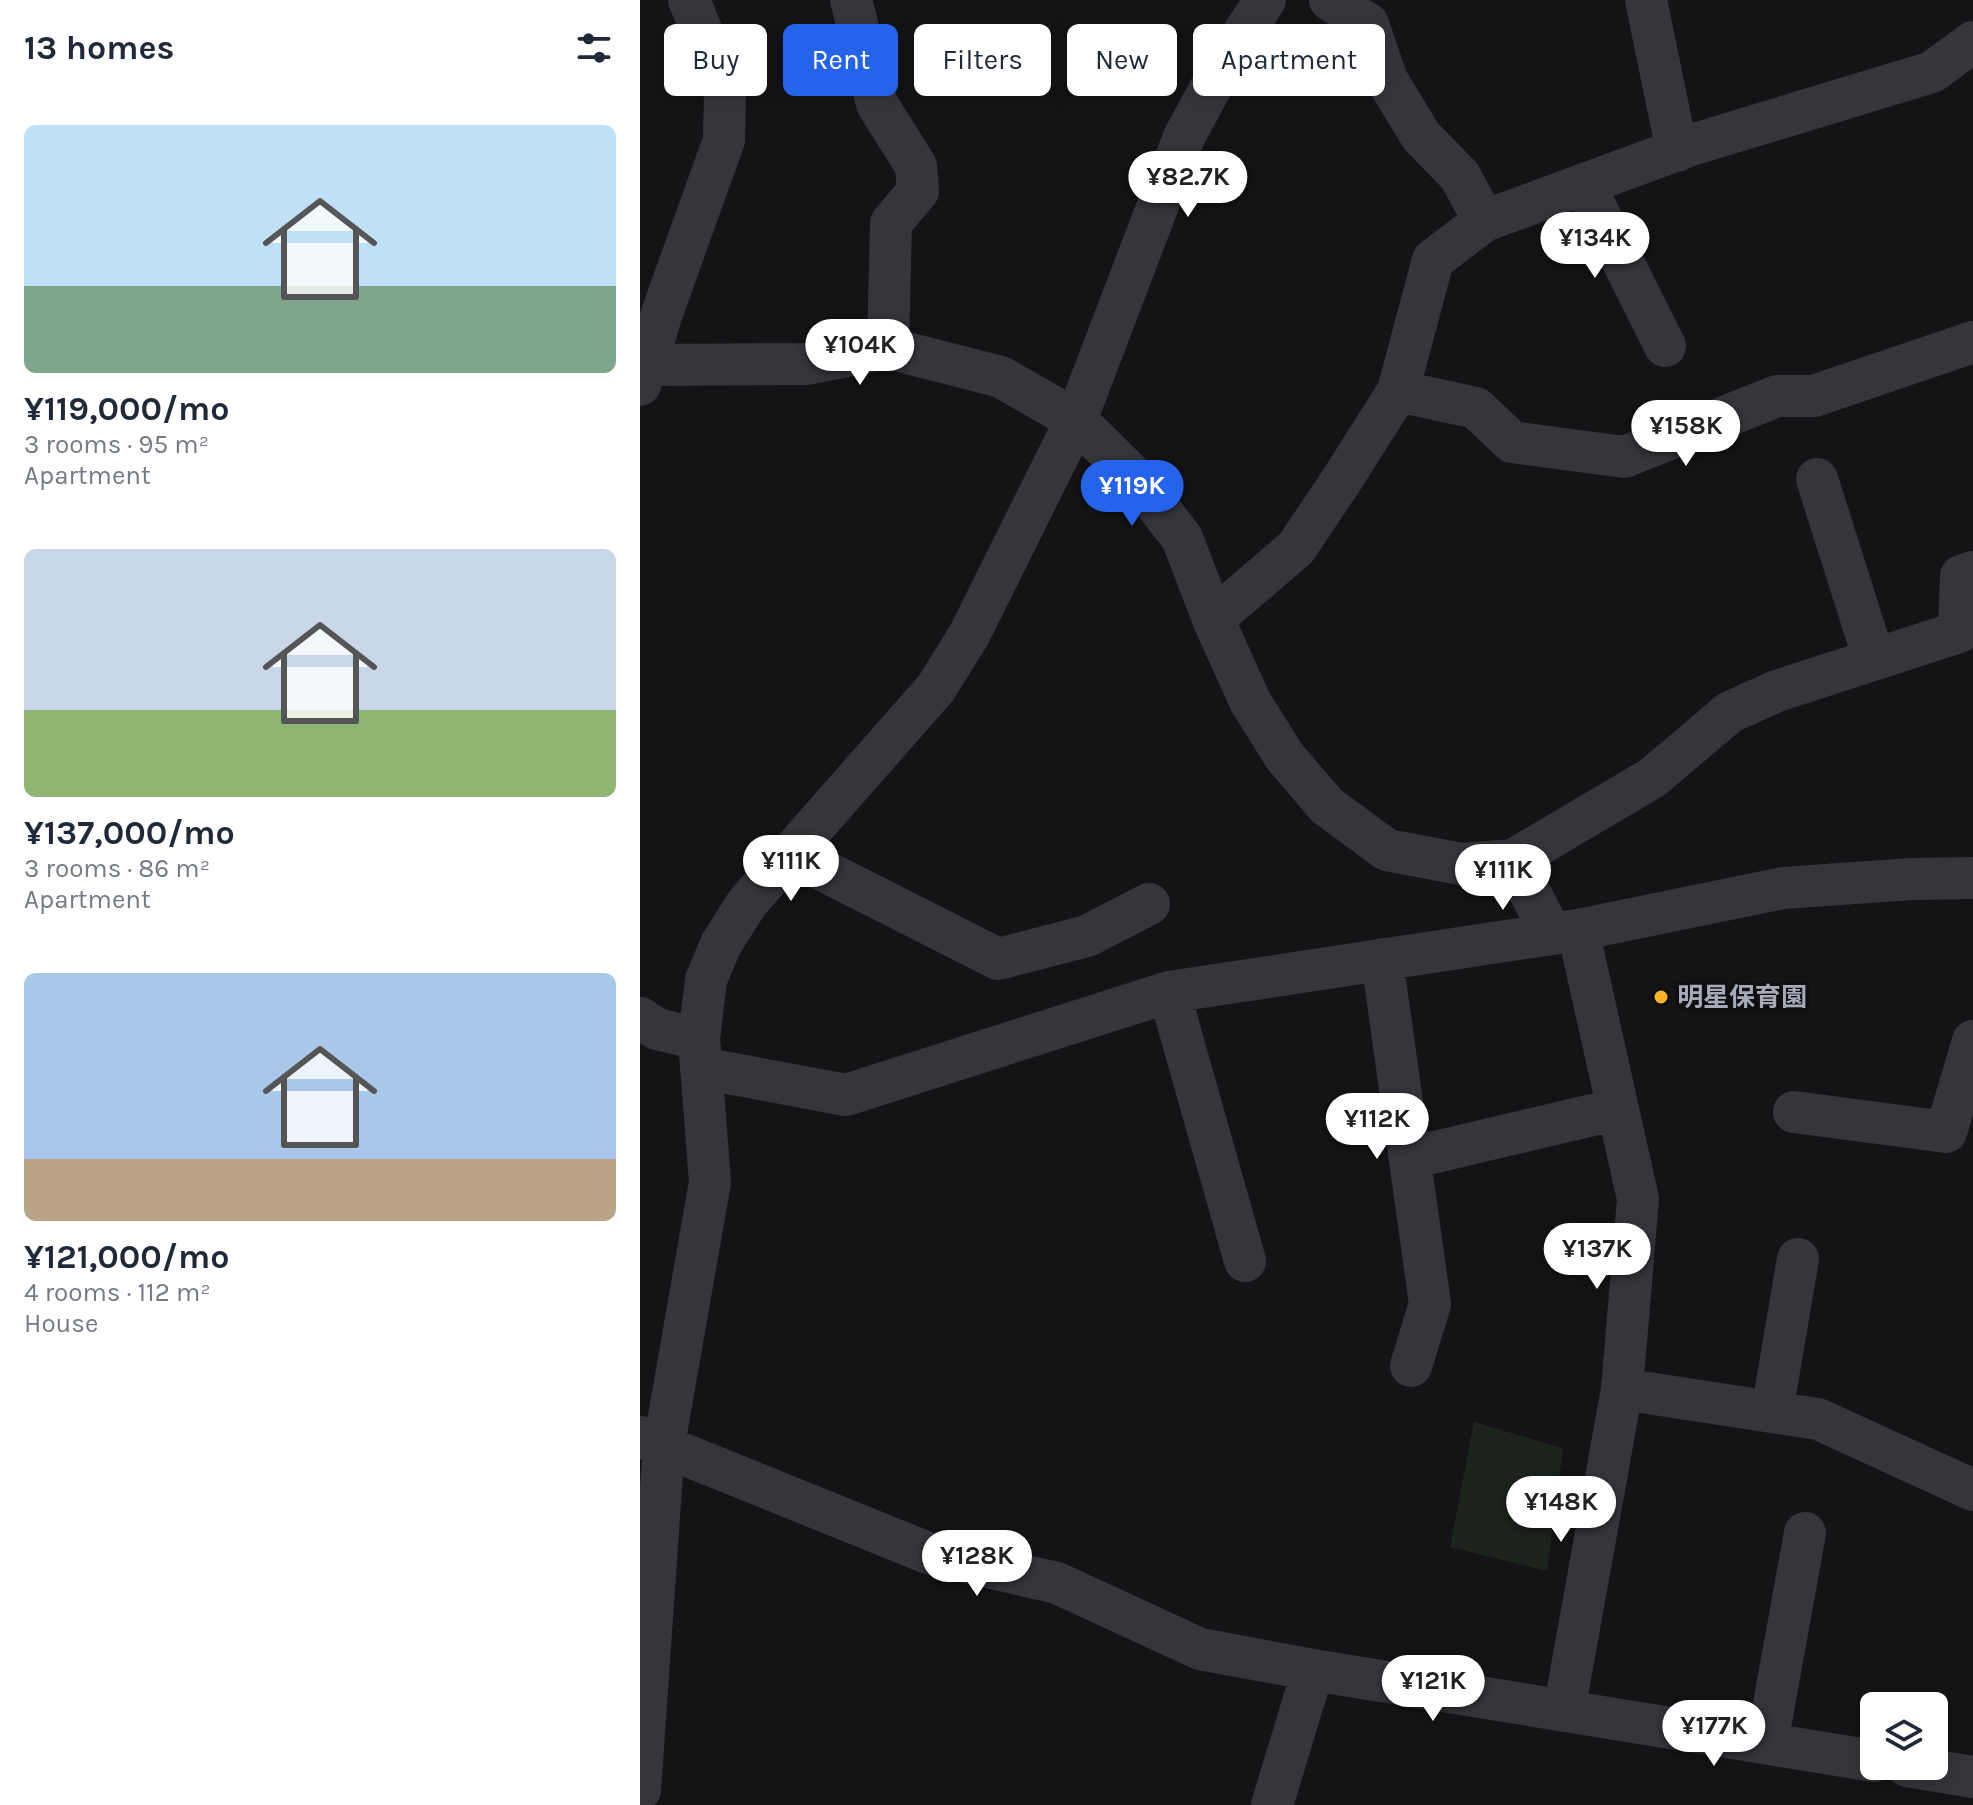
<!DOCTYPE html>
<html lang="en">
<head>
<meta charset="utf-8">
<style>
	:root { --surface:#fff; --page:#f2f2f3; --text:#1f2937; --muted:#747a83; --accent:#2563eb }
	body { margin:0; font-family:Karla,"Noto Sans JP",sans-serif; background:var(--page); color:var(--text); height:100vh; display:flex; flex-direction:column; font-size:30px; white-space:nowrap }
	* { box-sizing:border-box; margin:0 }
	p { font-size:26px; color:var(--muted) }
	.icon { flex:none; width:44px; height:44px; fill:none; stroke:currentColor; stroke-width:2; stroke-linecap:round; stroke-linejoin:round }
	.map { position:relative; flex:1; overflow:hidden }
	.details { display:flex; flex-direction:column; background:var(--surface); width:640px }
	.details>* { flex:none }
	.banner { position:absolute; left:24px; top:24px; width:760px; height:72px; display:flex; gap:16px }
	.buttons { position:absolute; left:1220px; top:1692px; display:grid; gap:16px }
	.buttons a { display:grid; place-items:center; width:88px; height:88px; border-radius:12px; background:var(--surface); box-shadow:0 4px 20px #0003; font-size:40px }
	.price { position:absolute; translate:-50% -68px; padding:0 18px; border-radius:28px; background:#fff; color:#222; font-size:26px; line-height:52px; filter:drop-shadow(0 2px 4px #0008) }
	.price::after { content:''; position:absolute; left:50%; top:48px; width:24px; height:18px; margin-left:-12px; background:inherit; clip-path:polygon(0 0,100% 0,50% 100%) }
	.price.active { background:var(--accent); color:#fff }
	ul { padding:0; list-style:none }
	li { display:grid; align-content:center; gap:16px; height:424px; padding:0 24px }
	li span { display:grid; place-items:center; height:248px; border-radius:12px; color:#555 }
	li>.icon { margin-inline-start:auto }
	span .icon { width:144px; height:144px; fill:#fffc; stroke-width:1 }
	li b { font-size:34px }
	h2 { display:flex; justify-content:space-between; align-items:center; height:96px; padding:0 24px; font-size:34px }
	.pill { padding:0 28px; border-radius:12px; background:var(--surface); box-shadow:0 4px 20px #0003; font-size:28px; line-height:72px }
	.pill.active { background:var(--accent); color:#fff }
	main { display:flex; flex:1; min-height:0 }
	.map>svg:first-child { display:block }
</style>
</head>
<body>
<main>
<section class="details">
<h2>13 homes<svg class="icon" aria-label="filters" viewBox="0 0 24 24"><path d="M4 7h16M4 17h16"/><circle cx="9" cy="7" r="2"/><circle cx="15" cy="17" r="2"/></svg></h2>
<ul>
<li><span style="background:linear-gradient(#bfe0f5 65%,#7fa58c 0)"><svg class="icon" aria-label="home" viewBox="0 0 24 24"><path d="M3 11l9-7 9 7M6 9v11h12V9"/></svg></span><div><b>¥119,000/mo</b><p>3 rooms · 95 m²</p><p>Apartment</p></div></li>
<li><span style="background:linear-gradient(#c9d6e8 65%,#8fb573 0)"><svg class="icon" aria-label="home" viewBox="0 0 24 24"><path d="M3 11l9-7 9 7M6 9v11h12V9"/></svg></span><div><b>¥137,000/mo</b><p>3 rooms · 86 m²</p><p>Apartment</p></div></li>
<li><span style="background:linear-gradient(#a9c7e8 75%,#b9a48a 0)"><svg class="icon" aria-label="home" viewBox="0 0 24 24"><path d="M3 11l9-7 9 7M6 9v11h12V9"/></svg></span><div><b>¥121,000/mo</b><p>4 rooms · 112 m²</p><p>House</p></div></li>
</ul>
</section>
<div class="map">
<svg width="1333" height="1805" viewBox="0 0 1333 1805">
	<rect width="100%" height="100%" fill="#141416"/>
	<path fill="#1c241d" d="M834 1422 923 1448 907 1571 810 1547Z"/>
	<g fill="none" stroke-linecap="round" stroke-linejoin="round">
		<path stroke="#35363b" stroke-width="42" d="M211 0 237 104 276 166 278 191 251 223 248 348
			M690 0 728 24 747 80 781 136 820 176 844 221
			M1006 0 1037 151
			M944 184 1025 346
			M6 365 167 364 248 348 361 377 436 420 497 480 542 538 573 619 610 701 645 757 687 806 747 850 821 864 873 860 1012 778 1090 712 1137 691 1319 632 1321 576 1333 572
			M0 385 21 316 84 140 85 89 49 0
			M758 391 836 408 872 442 984 457 1137 396H1174L1333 342
			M1177 479 1234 659
			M573 619 656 548 701 481 758 391 793 260 844 221 1048 146 1292 72 1333 42
			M151 854 358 959 447 936 509 904
			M873 860 911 933
			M742 959 790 1304 771 1366
			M529 992 605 1261
			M0 1018 17 1029 59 1039
			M61 1068 206 1095 529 992 938 930 1143 888 1272 879 1333 878
			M1154 1112 1306 1132 1333 1041
			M770 1158 978 1109
			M982 1389 1178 1419 1333 1490
			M1132 1412 1158 1259
			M1 1437 288 1553 417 1583 560 1649 673 1670 1234 1761
			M924 1711 982 1389 998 1199 938 930
			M1127 1743 1165 1533
			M1267 1766 1333 1777
			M0 1790 24 1445 70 1182 59 1039 66 980 81 944 107 903 296 688 329 635 436 420 544 137 584 63 625 0
			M632 1805 673 1670"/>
	</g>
	<circle fill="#fcb326" stroke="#0f0f11" stroke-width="3" cx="1021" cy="997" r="8"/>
	<g text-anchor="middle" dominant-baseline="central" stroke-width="7" stroke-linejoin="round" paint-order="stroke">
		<g font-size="26" font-weight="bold" fill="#a5abb7" stroke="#0f0f11" text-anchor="start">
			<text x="1037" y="997">明星保育園</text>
		</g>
	</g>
</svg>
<div class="buttons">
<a><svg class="icon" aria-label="layers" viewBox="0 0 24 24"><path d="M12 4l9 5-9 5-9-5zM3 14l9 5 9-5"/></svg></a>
</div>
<b class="price" style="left:548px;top:219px">¥82.7K</b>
<b class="price" style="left:955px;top:280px">¥134K</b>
<b class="price" style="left:220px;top:387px">¥104K</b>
<b class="price" style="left:1046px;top:468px">¥158K</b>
<b class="price active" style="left:492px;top:528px">¥119K</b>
<b class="price" style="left:151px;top:903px">¥111K</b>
<b class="price" style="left:863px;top:912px">¥111K</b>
<b class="price" style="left:737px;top:1161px">¥112K</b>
<b class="price" style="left:957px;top:1291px">¥137K</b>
<b class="price" style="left:921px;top:1544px">¥148K</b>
<b class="price" style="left:337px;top:1598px">¥128K</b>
<b class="price" style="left:793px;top:1723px">¥121K</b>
<b class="price" style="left:1074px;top:1768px">¥177K</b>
<div class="banner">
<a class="pill">Buy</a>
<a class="pill active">Rent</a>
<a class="pill">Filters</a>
<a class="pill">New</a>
<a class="pill">Apartment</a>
</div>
</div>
</main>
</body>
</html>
